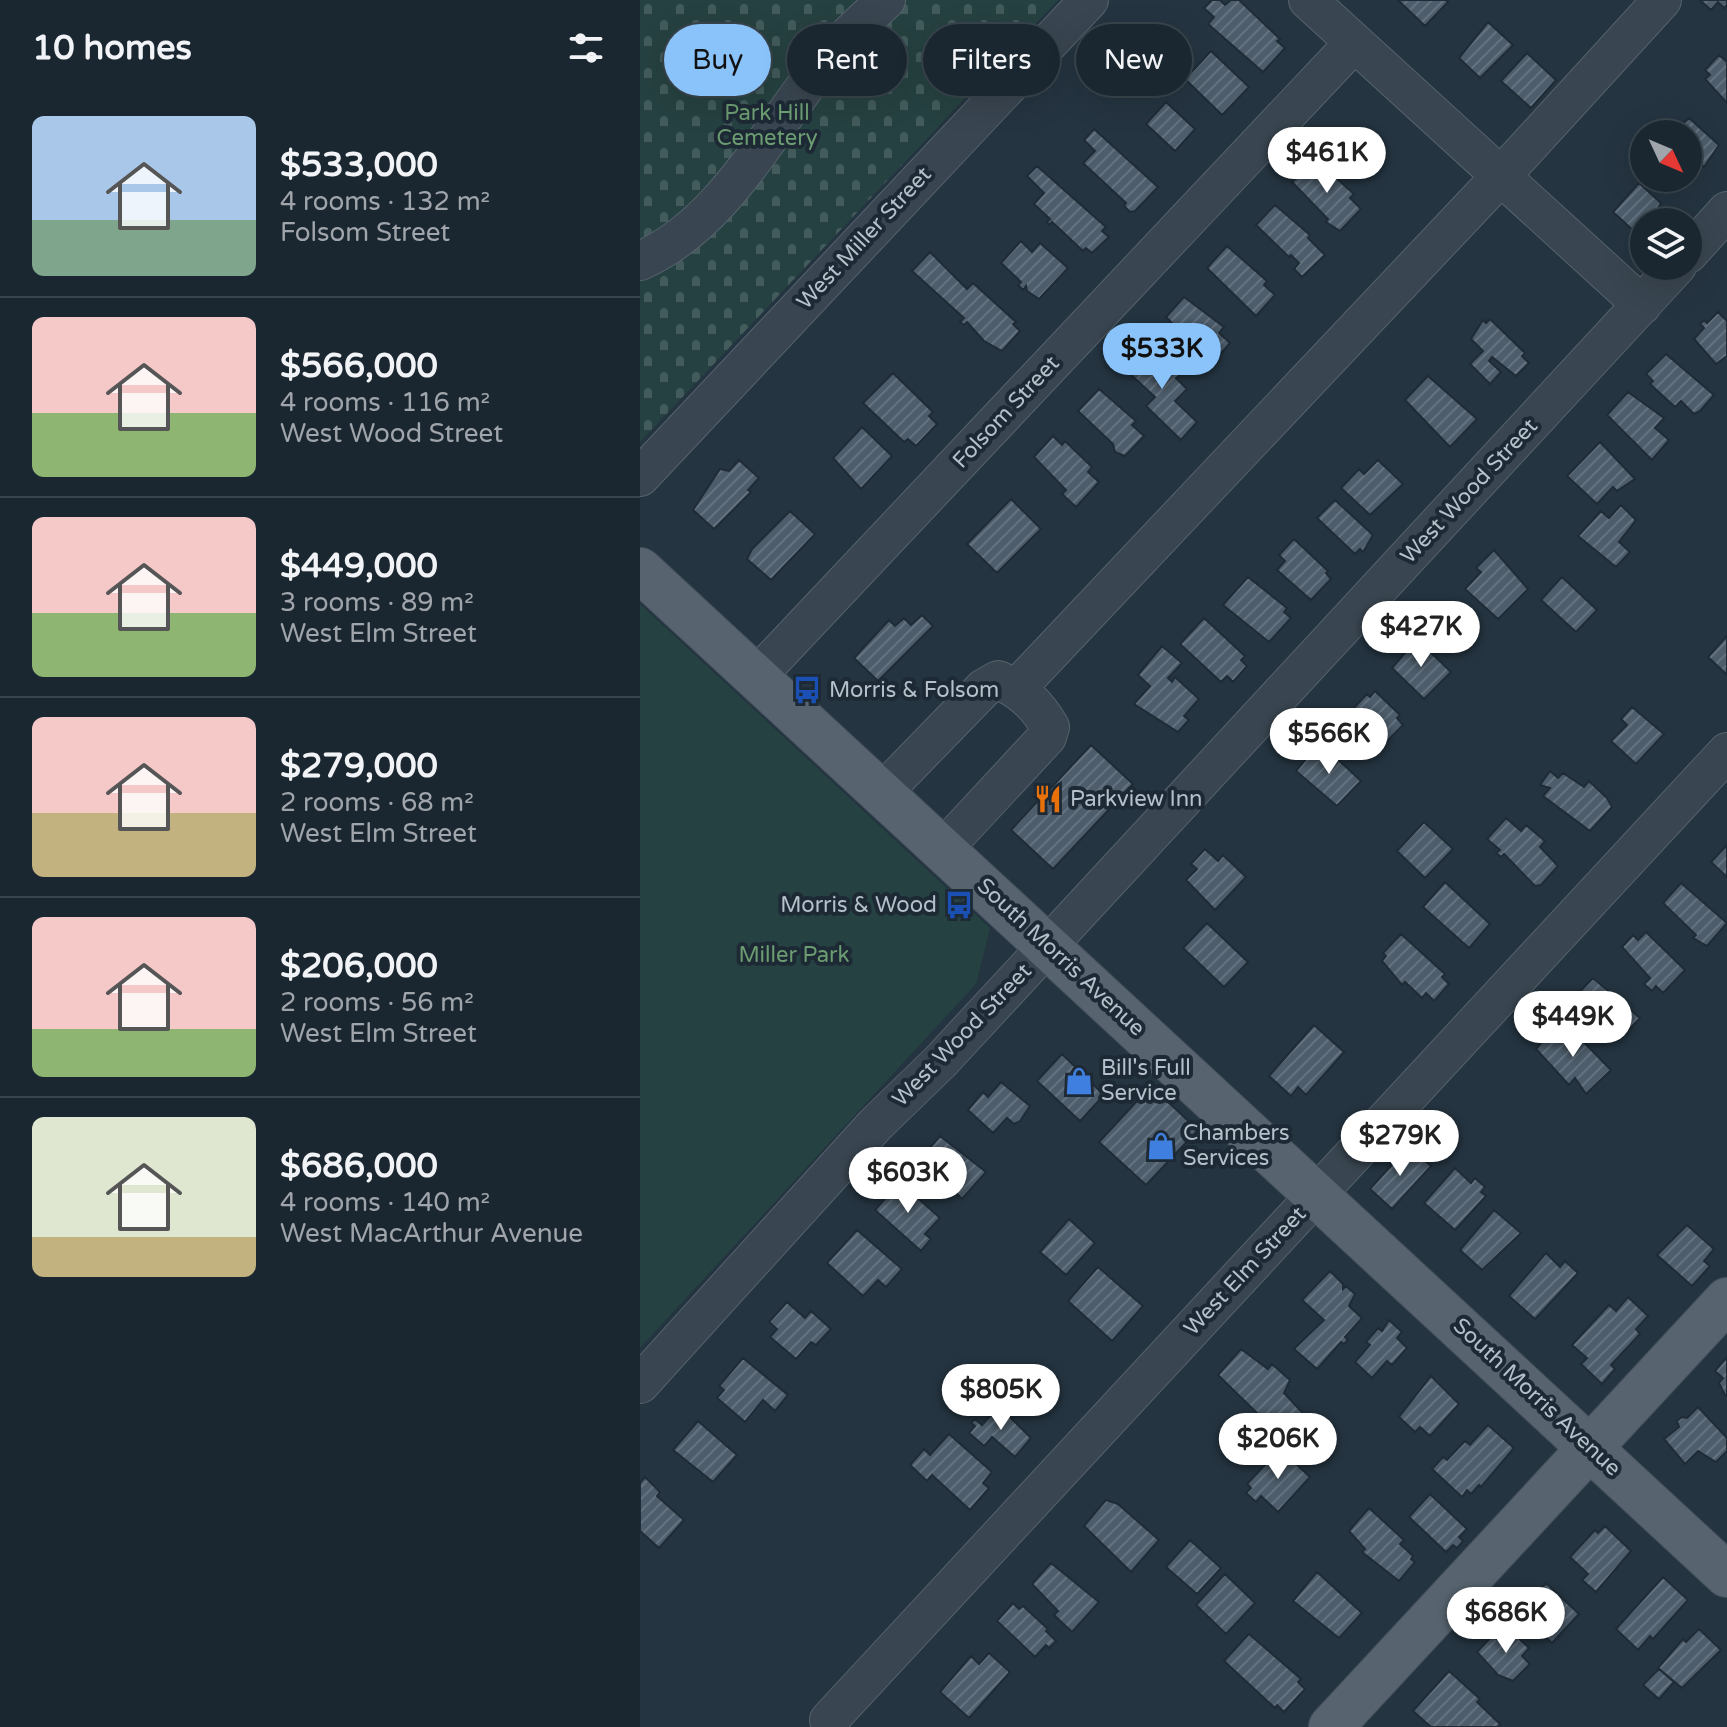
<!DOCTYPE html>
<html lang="en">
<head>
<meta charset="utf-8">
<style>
	:root { --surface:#1b2730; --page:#28333c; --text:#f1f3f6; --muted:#a0a5ab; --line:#39444c; --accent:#8ac3fa }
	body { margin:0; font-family:"Varela Round",sans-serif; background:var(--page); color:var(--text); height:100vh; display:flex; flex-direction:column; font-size:30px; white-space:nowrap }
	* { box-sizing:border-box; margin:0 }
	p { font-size:26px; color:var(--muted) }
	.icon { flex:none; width:44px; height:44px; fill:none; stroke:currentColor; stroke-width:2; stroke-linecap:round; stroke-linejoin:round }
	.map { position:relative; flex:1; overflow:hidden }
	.drawer { display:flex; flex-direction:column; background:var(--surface); width:640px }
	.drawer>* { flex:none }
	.banner { position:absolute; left:24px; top:24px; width:760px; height:72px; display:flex; gap:16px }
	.needle { width:52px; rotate:134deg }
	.controls { position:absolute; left:990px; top:120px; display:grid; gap:16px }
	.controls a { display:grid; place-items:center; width:72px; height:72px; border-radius:50%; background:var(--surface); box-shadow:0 8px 32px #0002,0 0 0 2px var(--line); font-size:40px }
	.price { position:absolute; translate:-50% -68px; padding:0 18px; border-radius:28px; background:#fff; color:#222; font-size:26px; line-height:52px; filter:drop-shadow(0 2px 4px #0008) }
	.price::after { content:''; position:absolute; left:50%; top:48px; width:24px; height:18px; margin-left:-12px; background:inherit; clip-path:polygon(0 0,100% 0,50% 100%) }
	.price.selected { background:var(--accent); color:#111 }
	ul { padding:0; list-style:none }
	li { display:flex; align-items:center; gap:24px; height:200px; padding:0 32px }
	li+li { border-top:2px solid var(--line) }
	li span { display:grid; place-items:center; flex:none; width:224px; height:160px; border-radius:12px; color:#555 }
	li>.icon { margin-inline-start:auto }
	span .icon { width:96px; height:96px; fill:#fffc; stroke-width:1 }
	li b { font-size:34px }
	h2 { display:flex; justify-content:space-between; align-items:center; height:96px; padding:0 32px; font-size:34px }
	.chip { padding:0 28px; border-radius:36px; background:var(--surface); box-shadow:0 8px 32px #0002,0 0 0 2px var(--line); font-size:28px; line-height:72px }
	.chip.selected { background:var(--accent); color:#111 }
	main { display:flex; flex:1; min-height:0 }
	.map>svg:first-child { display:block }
</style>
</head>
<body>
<main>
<section class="drawer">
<h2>10 homes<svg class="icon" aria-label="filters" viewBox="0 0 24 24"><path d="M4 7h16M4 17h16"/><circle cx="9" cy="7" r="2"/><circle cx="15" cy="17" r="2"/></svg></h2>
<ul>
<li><span style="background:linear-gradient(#a9c7e8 65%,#7fa58c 0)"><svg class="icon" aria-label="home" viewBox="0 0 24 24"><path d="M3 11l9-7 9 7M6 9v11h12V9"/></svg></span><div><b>$533,000</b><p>4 rooms · 132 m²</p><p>Folsom Street</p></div></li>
<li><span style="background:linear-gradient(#f6c9c9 60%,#8fb573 0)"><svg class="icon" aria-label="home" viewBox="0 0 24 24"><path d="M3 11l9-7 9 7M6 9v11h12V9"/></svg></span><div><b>$566,000</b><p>4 rooms · 116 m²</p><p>West Wood Street</p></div></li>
<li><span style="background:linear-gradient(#f6c9c9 60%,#8fb573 0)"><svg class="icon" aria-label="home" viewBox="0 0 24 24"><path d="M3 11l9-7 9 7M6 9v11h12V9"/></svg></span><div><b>$449,000</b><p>3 rooms · 89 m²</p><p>West Elm Street</p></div></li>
<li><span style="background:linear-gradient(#f6c9c9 60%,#c2b280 0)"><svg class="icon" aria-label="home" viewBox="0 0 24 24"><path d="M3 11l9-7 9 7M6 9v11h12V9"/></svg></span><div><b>$279,000</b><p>2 rooms · 68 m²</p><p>West Elm Street</p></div></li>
<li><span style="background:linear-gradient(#f6c9c9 70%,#8fb573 0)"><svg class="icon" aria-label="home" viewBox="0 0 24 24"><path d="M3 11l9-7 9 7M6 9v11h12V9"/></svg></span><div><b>$206,000</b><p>2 rooms · 56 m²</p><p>West Elm Street</p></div></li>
<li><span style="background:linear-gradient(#dfe7d0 75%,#c2b280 0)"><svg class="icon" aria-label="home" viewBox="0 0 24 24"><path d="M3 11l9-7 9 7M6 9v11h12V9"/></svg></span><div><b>$686,000</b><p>4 rooms · 140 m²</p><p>West MacArthur Avenue</p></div></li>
</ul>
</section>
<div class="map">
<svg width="1087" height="1727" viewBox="0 0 1087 1727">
	<defs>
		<pattern id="cemetery-stones" width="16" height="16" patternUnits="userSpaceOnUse" patternTransform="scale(2)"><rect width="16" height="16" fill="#264141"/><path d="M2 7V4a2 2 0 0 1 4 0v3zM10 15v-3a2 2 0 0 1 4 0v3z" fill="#435b5b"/></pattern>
		<pattern id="building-hatch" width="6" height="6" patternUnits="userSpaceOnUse" patternTransform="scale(2)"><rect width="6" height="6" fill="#4d5d6b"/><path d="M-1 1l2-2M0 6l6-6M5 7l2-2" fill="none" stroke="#64727f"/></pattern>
	</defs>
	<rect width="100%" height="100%" fill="#243440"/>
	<path fill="#264141" d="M0 604 350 928 336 984 0 1348Z"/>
	<path fill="url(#cemetery-stones)" d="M0 0H418L0 442Z"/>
	<path fill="url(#building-hatch)" stroke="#1f2c37" stroke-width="2" d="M572 0H580L585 5 591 0H599L640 39 637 41 645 48 623 72 568 24 574 17 564 8Z
		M758 0H806L808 2 785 26Z
		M1060 0H1087V5L1084 8 1078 2 1071 10Z
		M848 22 873 45 840 78 819 58Z
		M571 51 609 87 582 115 545 79Z
		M887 53 916 80 891 108 861 81Z
		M1079 55 1087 62V103L1065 79 1070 75 1065 70Z
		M526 102 555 129 535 151 506 124Z
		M1049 118 1079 145 1064 167 1061 164 1050 175 1048 134H1031Z
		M454 129 518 187 495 211 490 212 484 206 486 203 443 163 455 151 444 140Z
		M675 159 714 194 710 198 721 209 700 231 686 222 688 219 652 182Z
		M397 166 466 227 462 231 469 237 452 253 446 248 443 251 412 222 409 225 407 222 410 219 394 204 404 193 387 176Z
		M999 183 1021 203 1010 222H1004L995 232 973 212Z
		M635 205 670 235 668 238 685 255 662 277 654 269 659 263 651 255 649 257 616 225Z
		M381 241 392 252 400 243 428 268 399 299 387 291 386 286 383 290 378 285 381 282 361 263Z
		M587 246 627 281 624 285 635 295 616 316 567 268Z
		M290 252 327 289 333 283 376 322 373 324 380 331 362 351 344 341 327 322 324 325 320 322 324 318 272 271Z
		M544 297 584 327 579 333 590 343 577 358 560 352 526 317Z
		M1078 312 1087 321V356L1076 364 1054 339 1064 328 1060 324 1064 320 1067 323Z
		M850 319 885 353 882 356 889 363 876 376 852 357 849 361 861 372 850 384 830 364 843 351 831 339 843 320 846 323Z
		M511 348 540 375 536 378 547 389 535 401 557 422 541 440 506 406 515 397 488 372 493 367 487 362 499 349 505 354Z
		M1026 354 1074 395 1060 411 1054 414 1041 401 1035 407 1010 384 1013 381 1006 374Z
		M253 373 293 412 289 416 297 424 276 446 268 439 264 442 223 403Z
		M788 376 837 419 810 447 765 400Z
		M459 389 496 421 492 425 504 436 485 456 475 452 473 444 438 411Z
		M988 392 1024 418 1015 428 1029 440 1012 460 967 415Z
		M222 427 252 456 221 489 193 458Z
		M413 436 422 445 425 441 452 467 448 472 459 482 436 507 422 494 426 490 394 457Z
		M960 442 995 479 977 491 973 487 957 504 927 476Z
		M99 460 119 478 108 490 111 492 74 529 53 510 80 469 89 471Z
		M738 460 763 484 730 515 701 488 719 469 724 474Z
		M371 499 401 529 357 573 327 544Z
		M695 500 733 535 723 552 720 549 715 554 677 518Z
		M981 505 996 520 979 542 990 552 976 567 938 536 961 511 969 518Z
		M150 511 175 534 131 580 107 559 112 549Z
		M654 539 688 571 686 573 691 579 671 600 637 570 645 561 639 555Z
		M854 550 888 589 858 619 825 589 841 572 836 568Z
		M608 577 647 608 644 612 651 618 629 642 583 605Z
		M922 577 957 610 936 632 901 600Z
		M282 615 293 626 238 681 214 658 249 620 255 626 264 618 271 625Z
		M564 618 605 656 601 660 607 666 593 682 587 676 581 682 540 644Z
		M1087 636V675L1068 657Z
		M777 639 811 672 784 699 752 668Z
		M522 646 542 663 528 678 532 682 535 677 559 699 544 716 549 720 538 732 494 704 510 686 498 675Z
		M735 691 760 715 757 718 763 725 742 746 710 712 727 694 730 697Z
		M992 707 1024 734 996 764 971 741 987 725 981 719Z
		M451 745 493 784 413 869 371 830 398 801 392 795 402 784 409 790Z
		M675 748 684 756 689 751 721 781 697 806 656 771Z
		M910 771 918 778 923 773 944 787 949 781 967 798 972 807 950 831 903 796 910 788 900 785Z
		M866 818 881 831 886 825 905 841 900 847 918 866 901 885 895 886 864 854 861 857 856 853 860 850 847 839Z
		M784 822 813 849 785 878 757 851Z
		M1087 845V877L1071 862Z
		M565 849 578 861 583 855 606 877 575 910 546 880 557 869 551 864Z
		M805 882 850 924 829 948 783 907Z
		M1041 883 1087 923 1067 946 1053 938 1056 935 1023 903Z
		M567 923 608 962 584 987 543 948Z
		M1006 932 1045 970 1023 993 1016 986 1012 991 1004 984 1010 978 982 947 993 935 998 940Z
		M761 934 805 974 802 977 809 984 794 1001 786 993 782 998 765 982 762 985 742 961 746 956 743 953Z
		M953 978 1000 1018 979 1040 935 997Z
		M674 1025 704 1052 666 1095 658 1087 651 1096 629 1076Z
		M928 1026 971 1070 946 1094 935 1078 929 1085 896 1049 911 1031 918 1038Z
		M422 1054 464 1095 440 1121 397 1081Z
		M361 1082 390 1106 380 1121 374 1124 367 1118 353 1133 328 1110 343 1092 348 1097Z
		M511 1086 558 1130 506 1185 459 1142Z
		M300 1136 346 1172 322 1199 281 1158Z
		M769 1146 791 1166 752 1209 730 1189Z
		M815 1168 831 1183 835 1178 845 1187 841 1192 846 1196 815 1230 784 1203Z
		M260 1182 300 1218 285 1234 291 1239 281 1251 235 1210Z
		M854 1210 881 1233 842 1270 820 1250Z
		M429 1219 455 1243 426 1275 400 1252Z
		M1047 1225 1074 1249 1064 1261 1070 1266 1052 1286 1017 1255Z
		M217 1230 262 1269 246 1287 238 1280 223 1296 187 1263Z
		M906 1253 920 1267 925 1261 938 1273 895 1319 869 1296Z
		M458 1267 503 1306 472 1341 428 1301Z
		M690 1271 703 1284V1289L706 1286 715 1294 709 1306 722 1318 705 1337 708 1340 704 1344 701 1342 677 1369 654 1349 684 1320 662 1300Z
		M988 1297 1008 1316 996 1329 1000 1334 971 1365 975 1369 962 1384 941 1364 947 1358 932 1345 969 1305 976 1311Z
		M147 1302 165 1318 171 1311 191 1329 176 1345 171 1342 156 1359 130 1337 137 1329 129 1322Z
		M749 1320 762 1332 757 1338 767 1348 752 1365 747 1361 732 1378 715 1362 730 1345 726 1342 738 1328 742 1331Z
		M601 1349 628 1369 632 1364 650 1380 644 1393 675 1426 654 1449 578 1375Z
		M1087 1357V1395H1085L1079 1383 1083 1378 1075 1371Z
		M103 1358 148 1395 135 1411 123 1400 105 1422 77 1398 84 1390 79 1386Z
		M791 1376 819 1404 790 1436 780 1427 775 1432 759 1417Z
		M359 1406 391 1438 375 1457 352 1437 344 1446 329 1433 335 1426 331 1423 335 1419 342 1425Z
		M1058 1407 1087 1438V1451L1076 1462 1058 1451 1045 1464 1024 1439 1039 1427 1037 1421 1042 1417 1047 1418Z
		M58 1421 97 1455 73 1482 33 1450Z
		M848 1425 874 1448 841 1487 839 1485 831 1494 827 1490 822 1497 792 1469 803 1457 807 1460 825 1441 830 1445Z
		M309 1434 352 1472 343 1483 349 1488 330 1510 292 1475 287 1481 270 1465 284 1449 290 1455Z
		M640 1449 670 1477 638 1512 621 1496 616 1502 606 1493 611 1488 607 1484Z
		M5 1477 20 1492 17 1496 44 1520 19 1548 0 1531V1483Z
		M790 1494 827 1529 819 1537 823 1541 817 1548 813 1545 806 1552 769 1517Z
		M466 1500 478 1504 519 1540 491 1572 444 1526Z
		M729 1508 764 1540 760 1544 773 1556 771 1559 775 1562 759 1581 722 1552 725 1549 709 1531Z
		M965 1526 991 1551 956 1592 942 1580 948 1574 930 1557 955 1530 958 1533Z
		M550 1540 581 1568 557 1594 526 1567Z
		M411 1563 459 1602 432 1632 414 1615 418 1611 392 1584Z
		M677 1572 722 1613 699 1638 653 1601Z
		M585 1574 615 1603 586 1634 556 1605Z
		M1023 1577 1048 1600 1013 1639 1010 1636 998 1650 976 1629Z
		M906 1583 939 1614 912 1643 880 1613Z
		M373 1603 379 1609 383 1606 408 1629 406 1631 416 1641 409 1648 406 1645 395 1657 357 1621Z
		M868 1628 889 1648 882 1656 890 1664 873 1681 858 1675 837 1652 852 1636 858 1640Z
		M1059 1629 1081 1650 1042 1688 1018 1668 1043 1639 1046 1642Z
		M609 1634 661 1679 658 1682 665 1689 644 1712 637 1705 635 1708 584 1661Z
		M349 1653 370 1672 329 1718 300 1692 331 1656 339 1664Z
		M1019 1669 1034 1682 1019 1699 1003 1685Z
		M809 1671 840 1699 837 1702 860 1724 858 1727H791L773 1711Z"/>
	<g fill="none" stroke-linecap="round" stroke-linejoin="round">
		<defs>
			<path id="minor" d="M668 0 1002 305
				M1048 254 1087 211
				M0 261C86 223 131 125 189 56 206 36 227 18 246 0
				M0 477 449 0
				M116 677 714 43
				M377 688 861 176 1022 0
				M242 793 344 688 358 680C382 690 397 705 410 727L407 737 303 849
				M0 1384 235 1125 301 1061 1037 266
				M189 1720 1087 752"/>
			<path id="major" d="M0 570 1087 1575
				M691 1727 1087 1300"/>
		</defs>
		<use href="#minor" stroke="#56636d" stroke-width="40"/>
		<use href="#major" stroke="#45515c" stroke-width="46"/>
		<use href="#minor" stroke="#394550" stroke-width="38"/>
		<use href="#major" stroke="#576470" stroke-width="44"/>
	</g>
	<defs>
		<symbol id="bus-bare" viewBox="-9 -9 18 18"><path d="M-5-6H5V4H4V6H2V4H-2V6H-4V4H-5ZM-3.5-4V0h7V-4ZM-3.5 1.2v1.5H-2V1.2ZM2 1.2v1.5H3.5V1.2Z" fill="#1a4fb4" stroke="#1d2a35" stroke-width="2.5" paint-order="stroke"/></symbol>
		<symbol id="restaurant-bare" viewBox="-9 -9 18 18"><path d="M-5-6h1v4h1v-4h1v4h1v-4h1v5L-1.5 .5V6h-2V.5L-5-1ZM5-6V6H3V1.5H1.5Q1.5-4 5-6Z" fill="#e8710a" stroke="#1d2a35" stroke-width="2.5" paint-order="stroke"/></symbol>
		<symbol id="shop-bare" viewBox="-9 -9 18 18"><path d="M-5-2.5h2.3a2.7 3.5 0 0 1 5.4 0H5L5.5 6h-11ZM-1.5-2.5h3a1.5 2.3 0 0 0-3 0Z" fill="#3f7fe0" stroke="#1d2a35" stroke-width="2.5" paint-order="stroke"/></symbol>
	</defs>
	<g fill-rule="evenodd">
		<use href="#bus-bare" x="147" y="670" width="40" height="40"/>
		<use href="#restaurant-bare" x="388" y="779" width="40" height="40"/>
		<use href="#bus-bare" x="299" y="885" width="40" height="40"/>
		<use href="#shop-bare" x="419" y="1061" width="40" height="40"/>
		<use href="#shop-bare" x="501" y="1126" width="40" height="40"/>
	</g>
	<g text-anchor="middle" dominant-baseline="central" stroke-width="8" stroke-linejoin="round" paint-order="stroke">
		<g font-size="22" fill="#6c9c71" stroke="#1d2a35">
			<text x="127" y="113">Park Hill<tspan x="127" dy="25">Cemetery</tspan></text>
			<text x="154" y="955">Miller Park</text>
		</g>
		<g font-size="22" fill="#b5c0ca" stroke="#1d2a35">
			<text transform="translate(224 238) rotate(-47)">West Miller Street</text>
			<text transform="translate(366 412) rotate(-47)">Folsom Street</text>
			<text transform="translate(829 491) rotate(-47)">West Wood Street</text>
			<text transform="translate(421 957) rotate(43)">South Morris Avenue</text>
			<text transform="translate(322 1035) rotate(-46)">West Wood Street</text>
			<text transform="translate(605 1271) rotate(-47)">West Elm Street</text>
			<text transform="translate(897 1397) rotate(43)">South Morris Avenue</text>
		</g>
		<g font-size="22" fill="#b5c0ca" stroke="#1d2a35" text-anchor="start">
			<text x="189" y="690">Morris &amp; Folsom</text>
			<text x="430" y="799">Parkview Inn</text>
			<text x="297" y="905" text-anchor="end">Morris &amp; Wood</text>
			<text x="461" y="1068">Bill's Full<tspan x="461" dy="25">Service</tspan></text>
			<text x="543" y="1133">Chambers<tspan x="543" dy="25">Services</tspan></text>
		</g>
	</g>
</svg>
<div class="controls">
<a><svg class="needle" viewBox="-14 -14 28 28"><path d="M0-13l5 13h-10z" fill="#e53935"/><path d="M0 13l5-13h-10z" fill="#a0a5ab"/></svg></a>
<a><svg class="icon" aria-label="layers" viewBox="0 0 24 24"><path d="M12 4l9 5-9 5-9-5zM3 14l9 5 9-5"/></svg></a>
</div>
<b class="price" style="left:687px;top:195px">$461K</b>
<b class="price selected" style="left:522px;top:391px">$533K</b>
<b class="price" style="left:781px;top:669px">$427K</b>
<b class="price" style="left:689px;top:776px">$566K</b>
<b class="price" style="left:933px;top:1059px">$449K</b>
<b class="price" style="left:760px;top:1178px">$279K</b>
<b class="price" style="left:268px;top:1215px">$603K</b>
<b class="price" style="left:361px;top:1432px">$805K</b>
<b class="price" style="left:638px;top:1481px">$206K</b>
<b class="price" style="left:866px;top:1655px">$686K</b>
<div class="banner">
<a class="chip selected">Buy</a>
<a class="chip">Rent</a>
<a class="chip">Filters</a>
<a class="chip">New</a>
</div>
</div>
</main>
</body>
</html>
